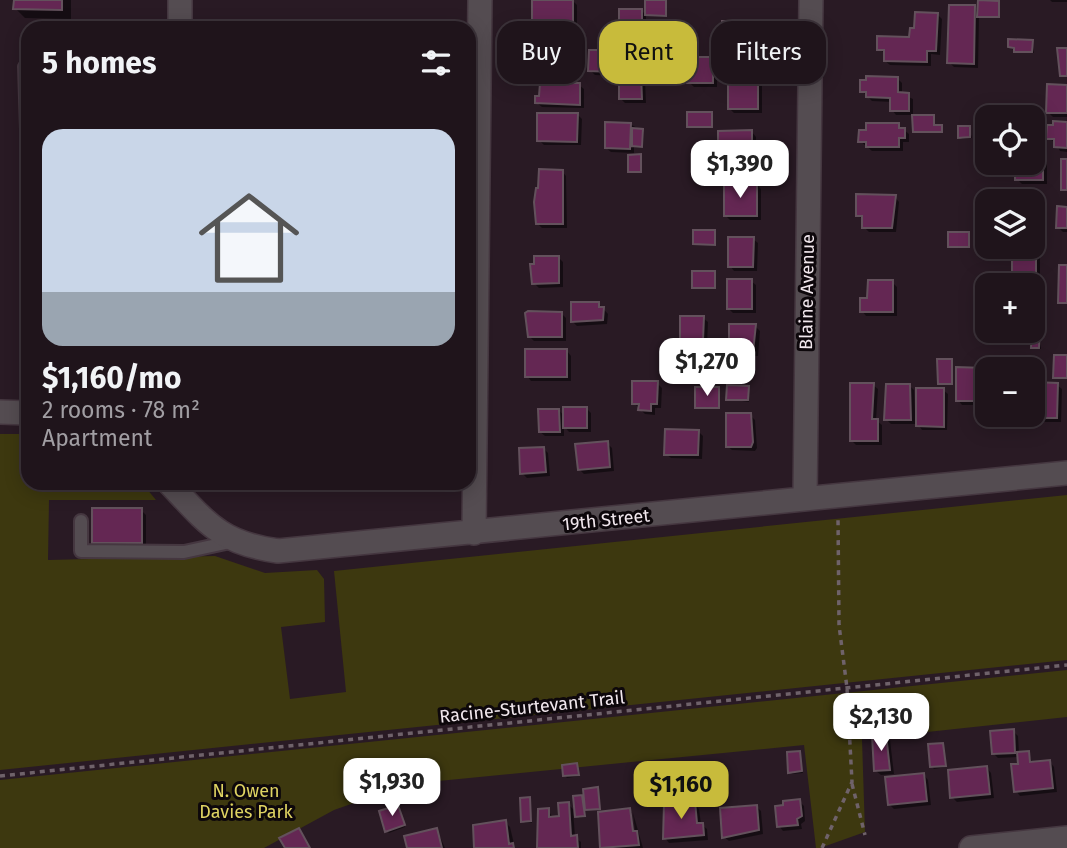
<!DOCTYPE html>
<html lang="en">
<head>
<meta charset="utf-8">
<style>
	:root { --surface:#1f141b; --page:#2c2128; --text:#f1f3f6; --muted:#a19ea3; --line:#3c333a; --accent:#c8bb3b }
	body { margin:0; font-family:"Fira Sans",sans-serif; background:var(--page); color:var(--text); height:100vh; display:flex; flex-direction:column; font-size:26px; white-space:nowrap }
	* { box-sizing:border-box; margin:0 }
	p { font-size:23px; color:var(--muted) }
	.icon { flex:none; width:38px; height:38px; fill:none; stroke:currentColor; stroke-width:2; stroke-linecap:round; stroke-linejoin:round }
	.map { position:relative; flex:1; overflow:hidden }
	.side { position:absolute; left:21px; top:21px; width:455px; height:469px; display:flex; flex-direction:column; background:var(--surface); border-radius:21px; box-shadow:0 4px 18px #0003,0 0 0 2px var(--line) }
	.side>* { flex:none }
	.guide { position:absolute; left:497px; top:21px; width:464px; height:63px; display:flex; gap:14px }
	.fabs { position:absolute; left:975px; top:105px; display:grid; gap:14px }
	.fabs a { display:grid; place-items:center; width:70px; height:70px; border-radius:14px; background:var(--surface); box-shadow:0 4px 18px #0003,0 0 0 2px var(--line); font-size:35px }
	.price { position:absolute; translate:-50% -60px; padding:0 16px; border-radius:14px; background:#fff; color:#222; font-size:23px; line-height:46px; filter:drop-shadow(0 2px 4px #0008) }
	.price::after { content:''; position:absolute; left:50%; top:42px; width:21px; height:16px; margin-left:-10px; background:inherit; clip-path:polygon(0 0,100% 0,50% 100%) }
	.price.current { background:var(--accent); color:#111 }
	ul { padding:0; list-style:none }
	li { display:grid; align-content:center; gap:14px; height:371px; padding:0 21px }
	li span { display:grid; place-items:center; height:217px; border-radius:21px; color:#555 }
	li>.icon { margin-inline-start:auto }
	span .icon { width:126px; height:126px; fill:#fffc; stroke-width:1 }
	li b { font-size:30px }
	h2 { display:flex; justify-content:space-between; align-items:center; height:84px; padding:0 21px; font-size:30px }
	.tag { padding:0 24px; border-radius:21px; background:var(--surface); box-shadow:0 4px 18px #0003,0 0 0 2px var(--line); font-size:24px; line-height:63px }
	.tag.current { background:var(--accent); color:#111 }
	.map>svg:first-child { display:block }
</style>
</head>
<body>
<div class="map">
<svg width="1067" height="848" viewBox="0 0 1067 848">
	<rect width="100%" height="100%" fill="#291a24"/>
	<path fill="#3d380f" d="M0 434H28V483H142L156 500H49L48 560 215 556 265 573 317 570 324 579 325 622 281 627 290 699 346 692 334 571 1067 495V660L0 770Z
		M1067 670V717L862 739 865 832 820 848H816L804 745 408 784 334 810 264 848H0V780Z"/>
	<path fill="#0007" d="M15 0H71V19L25 18 15 8Z
		M534 0H572L577 5V30L538 29 534 25Z
		M647 0H667V17L649 16Z
		M1050 0H1067V2H1052Z
		M999 3 1000 18H979L978 68 954 67 949 62 974 7 979 12Z
		M641 10 646 15V37L625 38 620 33Z
		M937 14 942 19 940 55 931 54V66L890 65 885 61 886 54 879 49 911 38 916 29Z
		M754 23 766 31 765 54 728 55 724 50Z
		M577 35 582 40V60L573 59V69H545L541 64Z
		M1032 42 1034 53H1017L1010 47Z
		M615 52 620 57 619 76 641 75 645 80 646 103H625L620 98V76L595 75 590 70Z
		M712 59 717 64V87H694L689 82Z
		M758 71 762 76V113H734L729 108Z
		M898 79 902 83V94L913 99V115H896L892 110V102L872 101 862 91Z
		M579 85 584 89V108L542 107 537 103Z
		M1067 87V117H1053L1048 112Z
		M577 114 582 119 581 145H544L539 140Z
		M711 114 713 128 689 127Z
		M933 117 935 127H941L943 133 914 132Z
		M630 124 644 132 643 148 634 147V153L611 152 606 148Z
		M1067 124V152L1060 151 1056 143 1048 138Z
		M898 125 909 134V142H903V151H872L860 141Z
		M969 127 972 138 962 139 960 137Z
		M752 132 756 137V168H734L729 164V153L720 148Z
		M640 156 642 173H632L630 171Z
		M1042 156 1047 160V184H1022L1017 179V163H1032Z
		M562 171 566 176 567 228H542L537 223Z
		M757 185 761 189V220H730L725 215Z
		M895 197 899 202 896 232H869L864 227V220L857 215Z
		M1067 209V232H1063L1058 227Z
		M715 232 716 246 695 244Z
		M968 234 970 248 950 246Z
		M753 239 758 243 757 271H734L730 266Z
		M1035 253 1040 258V279H1018L1014 274Z
		M558 257 563 262V287L539 288 534 283Z
		M714 273 716 289 693 287Z
		M751 281 756 285V313H733L728 308Z
		M892 282 897 287V316H866L862 311 869 300Z
		M599 304 608 314 607 324 577 326 572 321Z
		M561 313 566 318V341H534L529 336Z
		M703 318 708 322 707 345H687L682 341Z
		M755 326 760 331 758 356H735L730 351Z
		M1039 330 1041 349H1035L1033 347Z
		M567 351 571 356V381H531L527 376Z
		M951 361 953 385H941L939 383Z
		M984 369 987 373V405H962L958 400Z
		M657 383 662 388 661 408H655V415L645 414 634 403Z
		M873 385 878 389 876 420 882 425V445H856L852 441Z
		M909 385 914 390 915 412 943 390 948 394 947 430H922L918 424H891L886 419Z
		M1057 385 1062 389 1061 422H1039L1032 415V403L1035 405Z
		M718 388 720 409 697 407Z
		M748 388 749 402 728 399Z
		M586 408 591 413V432H569L564 426V436H545L540 432 559 410 564 416Z
		M750 415 755 420 757 448 755 451 732 450 727 446Z
		M1012 415H1032V423H1021Z
		M698 431 703 436 702 459 671 458 666 454Z
		M607 443 612 448 614 471 584 474 579 469Z
		M544 449 548 453 550 476 527 478 522 473Z
		M141 510 146 515V547H98L94 542Z
		M1013 731 1018 736 1019 753H1028L1033 764 1050 762 1054 767 1057 792 1020 796 1016 791 1019 757 998 758 993 753Z
		M885 736 890 740 894 774 881 775 876 771Z
		M943 745 947 767 934 769 932 767Z
		M799 753 803 773 792 774 790 772Z
		M577 765 580 776 567 778 565 776Z
		M987 768 991 773 994 798 957 802 952 797Z
		M724 773 728 794 716 796 714 794Z
		M924 775 928 780 931 805 894 809 889 804Z
		M597 789 600 807H584L586 817 579 818 582 797 586 801Z
		M529 799 532 823H525L523 821Z
		M799 801 804 806 805 821 801 824 802 829 783 831 779 826 785 807Z
		M568 804 573 809 575 837 581 842V848H540L548 810 553 818H561Z
		M694 804 699 809 701 824 707 829 708 840 669 843 665 838Z
		M756 806 761 811 763 834 729 841 724 837Z
		M399 809 405 827 389 833 387 831Z
		M630 810 632 813H629L632 840H636L633 813 643 848H602L600 811 601 813Z
		M505 822 510 827 515 848H477Z
		M437 830 445 848H408Z"/>
	<path fill="#642753" stroke="#63515c" stroke-width="2" d="M14 0H62V10L13 9Z
		M532 0H573V26H532Z
		M645 0H666V16L645 15Z
		M978 0 999 1V17H977Z
		M949 5H975L974 64 947 63Z
		M619 9H642V33L619 34Z
		M915 12 938 13 936 51H927V62L884 61V50H877V36L909 37 910 28H914Z
		M722 21H755V25H762L761 50 722 51Z
		M539 33H578V56L569 55V65H539Z
		M1008 39 1033 40 1032 52H1014V48L1008 47Z
		M1057 48H1067V76H1060Z
		M589 50H616L615 72 588 71Z
		M688 57H713V83H687Z
		M728 69H758V109H728Z
		M619 74H641L642 99H619Z
		M866 76 898 77V92L909 93V111H890V98L866 97V92H860V80H866Z
		M540 83H580V105L535 103V96H539Z
		M1047 84 1067 85V113H1046Z
		M687 112H712V127H687Z
		M537 113H578L577 142 537 141Z
		M912 115H934V125H942V132H913Z
		M1053 121 1067 122V148L1054 147V139H1046L1047 125H1053Z
		M605 122 631 123 630 149 605 148Z
		M866 123H899V128H905V138H899V147H866V142H858L859 130H866Z
		M958 126H970V137L958 138Z
		M632 128 643 129 642 147 632 146Z
		M752 130V164H727V149H718V131Z
		M641 154V172H628V155Z
		M1032 154H1043V180H1015V163H1032Z
		M1061 159H1067V190H1061Z
		M539 169 563 170V224H536L534 202 536 188H538Z
		M724 183H757V216H724Z
		M856 194 896 195 892 228H862V216H856Z
		M982 194 1010 195V201H987V224H981Z
		M1057 206 1067 207V228H1056Z
		M693 230H715V245L693 244Z
		M948 232H969V247H948Z
		M728 237H754L753 267H728Z
		M1012 251H1036V275H1012Z
		M534 256H559V283L532 284 530 264H534Z
		M1059 265H1067V303H1058Z
		M692 271H715V288H692Z
		M727 279H752V309H727Z
		M868 280H893V312H860V298H867Z
		M571 302H599V307H604L603 320 571 322Z
		M528 311 562 312V337H528L525 313Z
		M680 316H704L703 341H680Z
		M729 324H756L753 352H729Z
		M1032 328H1040L1039 348H1031Z
		M525 349H567V377H525Z
		M1054 355H1067V378H1053Z
		M937 359H952V384H938Z
		M956 367 984 368V401H956Z
		M632 381H658L657 404H651V411L638 410 639 404H632Z
		M1033 382 1058 383 1057 418H1033Z
		M850 383H874L872 419H878V441H850Z
		M886 384H910L911 420H884Z
		M727 385 749 386 748 400H726Z
		M695 387H719V408H695Z
		M916 388H944V427L916 426Z
		M563 407H587V428H563Z
		M538 409H559L560 432H539Z
		M726 413H751L753 442 751 447H726Z
		M665 429 699 430 698 455H664Z
		M608 441 610 467 578 470 575 444Z
		M544 447 546 472 520 474 519 448Z
		M92 508H142V543H92Z
		M1014 729 1015 753 992 754 990 731Z
		M886 734 890 770 874 771 872 735Z
		M943 743 946 766 930 767 928 744Z
		M800 751 802 771 788 773 787 752Z
		M1029 751 1030 762 1050 760 1053 788 1014 792 1011 764H1018L1017 752Z
		M577 763 579 775 563 776 562 765Z
		M987 766 990 794 950 798 948 770Z
		M725 771 727 793 712 795 710 773Z
		M924 773 927 801 888 805 885 777Z
		M598 787 600 809 585 810 583 789Z
		M582 795 585 816 575 817 573 796Z
		M530 797 531 821 521 822 520 798Z
		M800 799 802 816 797 819 798 825 777 827 775 806 783 805V801Z
		M692 801H695L697 823H703L704 835 663 839 664 804Z
		M569 802 571 836 577 835 578 848H537L538 809 549 808V817L559 816 558 803Z
		M398 805 405 825 385 832 379 811Z
		M757 805 759 830 722 838 720 808Z
		M630 808 633 831H637L639 845 600 848 598 812Z
		M506 820 509 844 513 843 514 848H474L473 825Z
		M299 828 310 848H285L279 838Z
		M437 828 442 848H407L404 836Z"/>
	<g fill="none" stroke-linecap="round" stroke-linejoin="round">
		<defs>
			<path id="service" d="M28 63 25 67 28 161
				M81 521V551L184 552 235 541"/>
			<path id="minor" d="M180 28V0
				M0 412 28 413
				M169 483C207 523 220 543 278 551L1067 473
				M805 499 811 0
				M474 533 480 0
				M971 848 1067 838"/>
		</defs>
		<use href="#service" stroke="#453740" stroke-width="16"/>
		<use href="#minor" stroke="#453740" stroke-width="26"/>
		<path stroke="#6f626a" stroke-width="3.5" stroke-dasharray="5 5" stroke-linecap="butt" d="M0 776 1067 665
			M852 784 865 835
			M822 848 852 782 847 688 839 625 838 518"/>
		<use href="#service" stroke="#544c51" stroke-width="12"/>
		<use href="#minor" stroke="#544c51" stroke-width="23"/>
	</g>
	<g text-anchor="middle" dominant-baseline="central" stroke-width="6" stroke-linejoin="round" paint-order="stroke">
		<g font-size="18" fill="#f1e7ed" stroke="#0d070b">
			<text transform="translate(807 292) rotate(-89)">Blaine Avenue</text>
			<text transform="translate(606 520) rotate(-6)">19th Street</text>
			<text transform="translate(532 707) rotate(-6)">Racine-Sturtevant Trail</text>
		</g>
		<g font-size="18" fill="#dfd362" stroke="#0d070b">
			<text x="246" y="791">N. Owen<tspan x="246" dy="21">Davies Park</tspan></text>
		</g>
	</g>
</svg>
<div class="fabs">
<a><svg class="icon" aria-label="locate" viewBox="0 0 24 24"><circle cx="12" cy="12" r="6"/><path d="M12 2v4M12 18v4M2 12h4M18 12h4"/></svg></a>
<a><svg class="icon" aria-label="layers" viewBox="0 0 24 24"><path d="M12 4l9 5-9 5-9-5zM3 14l9 5 9-5"/></svg></a>
<a>+</a>
<a>−</a>
</div>
<b class="price" style="left:740px;top:200px">$1,390</b>
<b class="price" style="left:707px;top:398px">$1,270</b>
<b class="price" style="left:881px;top:753px">$2,130</b>
<b class="price" style="left:392px;top:818px">$1,930</b>
<b class="price current" style="left:681px;top:821px">$1,160</b>
<div class="guide">
<a class="tag">Buy</a>
<a class="tag current">Rent</a>
<a class="tag">Filters</a>
</div>
<section class="side">
<h2>5 homes<svg class="icon" aria-label="filters" viewBox="0 0 24 24"><path d="M4 7h16M4 17h16"/><circle cx="9" cy="7" r="2"/><circle cx="15" cy="17" r="2"/></svg></h2>
<ul>
<li><span style="background:linear-gradient(#c9d6e8 75%,#9aa5b1 0)"><svg class="icon" aria-label="home" viewBox="0 0 24 24"><path d="M3 11l9-7 9 7M6 9v11h12V9"/></svg></span><div><b>$1,160/mo</b><p>2 rooms · 78 m²</p><p>Apartment</p></div></li>
</ul>
</section>
</div>
</body>
</html>
